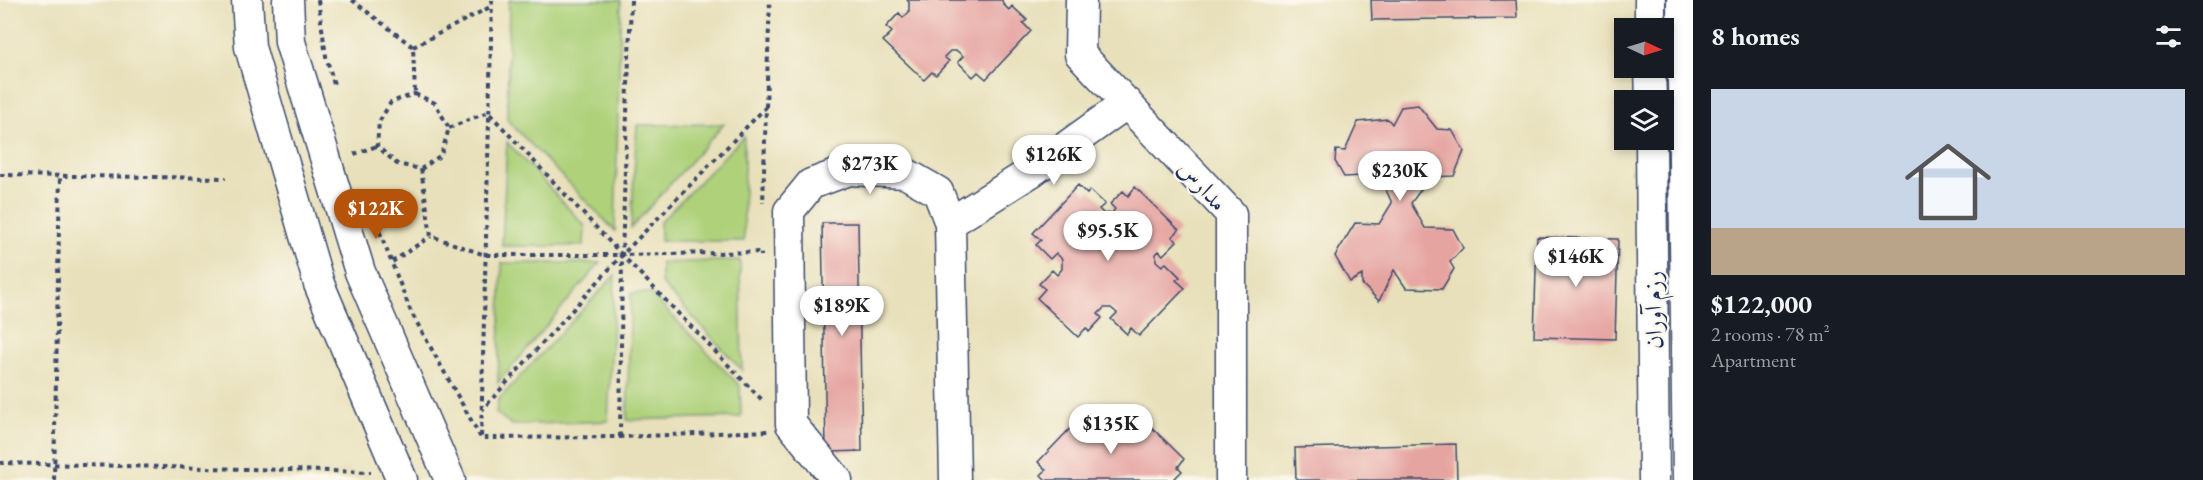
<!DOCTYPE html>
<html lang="en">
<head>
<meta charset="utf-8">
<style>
	:root { --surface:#171b24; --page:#20242c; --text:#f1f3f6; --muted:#9ea1a6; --line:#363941; --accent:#b45309 }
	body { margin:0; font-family:"EB Garamond",Amiri,serif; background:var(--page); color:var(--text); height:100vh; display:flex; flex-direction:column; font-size:22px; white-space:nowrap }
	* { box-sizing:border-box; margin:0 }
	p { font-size:20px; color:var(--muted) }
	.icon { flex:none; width:33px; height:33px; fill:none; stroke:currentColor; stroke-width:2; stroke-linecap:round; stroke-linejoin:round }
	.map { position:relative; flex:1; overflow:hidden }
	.panel { display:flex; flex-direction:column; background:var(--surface); width:510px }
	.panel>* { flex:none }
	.needle { width:39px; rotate:94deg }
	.tools { position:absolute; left:1614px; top:18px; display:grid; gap:12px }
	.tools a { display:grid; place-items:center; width:60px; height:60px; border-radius:0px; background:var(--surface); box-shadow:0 3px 9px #0003; font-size:30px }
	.price { position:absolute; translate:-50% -51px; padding:0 14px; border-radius:21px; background:#fff; color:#222; font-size:20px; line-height:39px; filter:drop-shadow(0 2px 3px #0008) }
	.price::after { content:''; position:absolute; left:50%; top:36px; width:18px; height:14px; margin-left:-9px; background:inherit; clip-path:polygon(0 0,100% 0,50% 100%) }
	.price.current { background:var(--accent); color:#fff }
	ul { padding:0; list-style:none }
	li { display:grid; align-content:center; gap:12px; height:318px; padding:0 18px }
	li+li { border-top:2px solid var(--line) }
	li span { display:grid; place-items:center; height:186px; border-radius:0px; color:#555 }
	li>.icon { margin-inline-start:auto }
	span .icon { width:108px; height:108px; fill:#fffc; stroke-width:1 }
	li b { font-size:26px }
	h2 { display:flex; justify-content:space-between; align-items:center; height:72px; padding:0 18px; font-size:26px }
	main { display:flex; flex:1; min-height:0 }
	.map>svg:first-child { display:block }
</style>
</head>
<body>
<main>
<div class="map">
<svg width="1693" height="480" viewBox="0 0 1693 480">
	<rect width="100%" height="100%" fill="#fbf7ec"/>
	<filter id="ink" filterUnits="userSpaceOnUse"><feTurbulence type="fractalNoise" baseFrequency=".0167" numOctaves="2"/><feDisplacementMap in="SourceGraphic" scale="12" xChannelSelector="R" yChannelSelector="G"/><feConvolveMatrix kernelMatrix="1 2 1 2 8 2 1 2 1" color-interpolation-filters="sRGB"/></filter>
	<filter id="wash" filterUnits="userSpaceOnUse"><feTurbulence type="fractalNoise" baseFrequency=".008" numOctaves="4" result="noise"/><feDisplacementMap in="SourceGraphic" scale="24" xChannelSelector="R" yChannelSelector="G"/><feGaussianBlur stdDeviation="1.35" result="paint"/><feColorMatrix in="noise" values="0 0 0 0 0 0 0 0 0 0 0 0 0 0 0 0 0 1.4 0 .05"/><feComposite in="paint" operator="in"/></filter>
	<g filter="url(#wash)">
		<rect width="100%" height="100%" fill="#e8e0ba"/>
		<path fill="#aed17a" stroke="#64806c" stroke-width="1.5" d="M509 0H621L615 231 507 120Z
			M724 124 631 228 637 125Z
			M744 136V241H660V222Z
			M507 142 585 226 584 246H502Z
			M740 260 742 370 661 283V263Z
			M502 263H600L498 383Z
			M615 275 608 421 512 425 496 413 498 400Z
			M631 293H650L740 386 741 417 627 420Z"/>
		<g id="blocks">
			<path fill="#e6a4a1" d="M907 0H1002L1003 4 1009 10 1012 6 1027 20 1023 23 1031 31 986 79 978 72 973 77 958 62 963 56 957 51H950L944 57 949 61 936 75 932 72 924 80 883 41 892 32 886 27 899 13 903 18 909 12V2Z
				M1371 0H1516L1517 18 1372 20Z
				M1418 105 1437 129 1452 130 1464 151 1454 176 1430 177 1411 203 1425 228 1453 229 1463 248 1450 262 1454 269 1442 289 1406 288 1394 270 1379 301 1362 284V275L1350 282 1335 256 1355 223 1379 224 1392 203 1379 175 1344 177 1335 161 1336 150 1345 151 1358 122 1388 119 1392 124 1401 107Z
				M1078 185 1087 194 1090 190 1105 204 1099 209 1104 214 1112 213 1115 209 1110 204 1123 191 1128 196 1135 187 1179 230 1172 237 1177 241 1163 255 1159 251 1156 254V261L1162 266 1166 263 1180 277 1176 280 1185 288 1139 336 1131 328 1127 334 1111 319 1117 313 1111 308H1104L1098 314 1102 318 1089 332 1086 328 1078 337 1037 298 1045 289 1039 284 1052 270 1057 275 1062 269V259L1056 253 1050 259 1036 245 1041 240 1033 233Z
				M822 223H858L862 451 826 452Z
				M1537 237 1618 239 1615 339 1534 337Z
				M1083 415 1092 423 1095 419 1110 434 1105 439 1109 443 1117 442 1121 439 1115 433 1128 420 1133 425 1141 417 1184 459 1178 467 1182 471 1173 480H1046L1041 475 1046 470 1038 462Z
				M1456 444 1457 480H1296L1295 448Z"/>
		</g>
	</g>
	<g filter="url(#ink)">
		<use href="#blocks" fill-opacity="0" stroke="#3a4a6c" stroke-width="1.5"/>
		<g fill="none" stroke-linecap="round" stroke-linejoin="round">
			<defs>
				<path id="minor" d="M247 0 250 47 319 284 402 480
					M288 0 290 42 360 272 450 480
					M1081 0 1080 54 1231 214V480
					M1650 0V28
					M1682 0 1688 480
					M1650 68 1651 100
					M1651 140 1654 480
					M950 223 1031 172 1127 103
					M837 480 791 424 789 211 811 184 849 170 905 173 938 192 950 223 955 480"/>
			</defs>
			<use href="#minor" stroke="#3a4a6c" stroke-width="33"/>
			<path stroke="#3a4a6c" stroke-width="4" stroke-dasharray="4.5 4.5" stroke-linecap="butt" d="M318 0 326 56 335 88
				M352 0 413 47 415 94
				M492 0 481 438 620 437 768 431
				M631 0 622 255 761 252V256
				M413 47 492 6
				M415 94 435 103 449 128 441 155 421 169 397 164 377 146 379 122 391 102Z
				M766 107 770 0
				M449 128 488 112 622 255 766 107 763 203
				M354 154 377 146
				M421 169 431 236 485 255H622L482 410
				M0 175 226 178
				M373 215 411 312 481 438
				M392 262 431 236
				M620 437 622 255 763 401
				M0 463 371 472
				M54 480 60 176"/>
			<use href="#minor" stroke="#fff" stroke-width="30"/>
		</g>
	</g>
	<g text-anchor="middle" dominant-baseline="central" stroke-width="4.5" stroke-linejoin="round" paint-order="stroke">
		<g font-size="24" fill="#1b2f5e" stroke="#fbf7ec">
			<text transform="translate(1203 185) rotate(48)">مدارس</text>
			<text transform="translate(1653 310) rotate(-91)">رزم آوران</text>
		</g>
	</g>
</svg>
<div class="tools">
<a><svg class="needle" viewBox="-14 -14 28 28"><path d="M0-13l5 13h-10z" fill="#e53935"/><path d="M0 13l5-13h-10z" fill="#9ea1a6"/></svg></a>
<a><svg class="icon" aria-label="layers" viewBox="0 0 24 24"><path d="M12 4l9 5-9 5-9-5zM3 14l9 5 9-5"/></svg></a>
</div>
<b class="price" style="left:1054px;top:186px">$126K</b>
<b class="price" style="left:870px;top:195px">$273K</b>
<b class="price" style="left:1400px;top:202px">$230K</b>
<b class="price current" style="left:376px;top:240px">$122K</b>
<b class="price" style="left:1108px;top:262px">$95.5K</b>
<b class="price" style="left:1576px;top:288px">$146K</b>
<b class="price" style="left:842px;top:337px">$189K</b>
<b class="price" style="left:1111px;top:455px">$135K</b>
</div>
<section class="panel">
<h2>8 homes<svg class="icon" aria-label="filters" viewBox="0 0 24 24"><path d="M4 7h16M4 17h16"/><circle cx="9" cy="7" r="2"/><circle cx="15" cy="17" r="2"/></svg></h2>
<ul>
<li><span style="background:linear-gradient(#c9d6e8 75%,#b9a48a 0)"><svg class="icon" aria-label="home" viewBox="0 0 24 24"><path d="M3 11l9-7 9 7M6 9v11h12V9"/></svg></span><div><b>$122,000</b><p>2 rooms · 78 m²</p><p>Apartment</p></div></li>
</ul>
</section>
</main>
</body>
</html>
